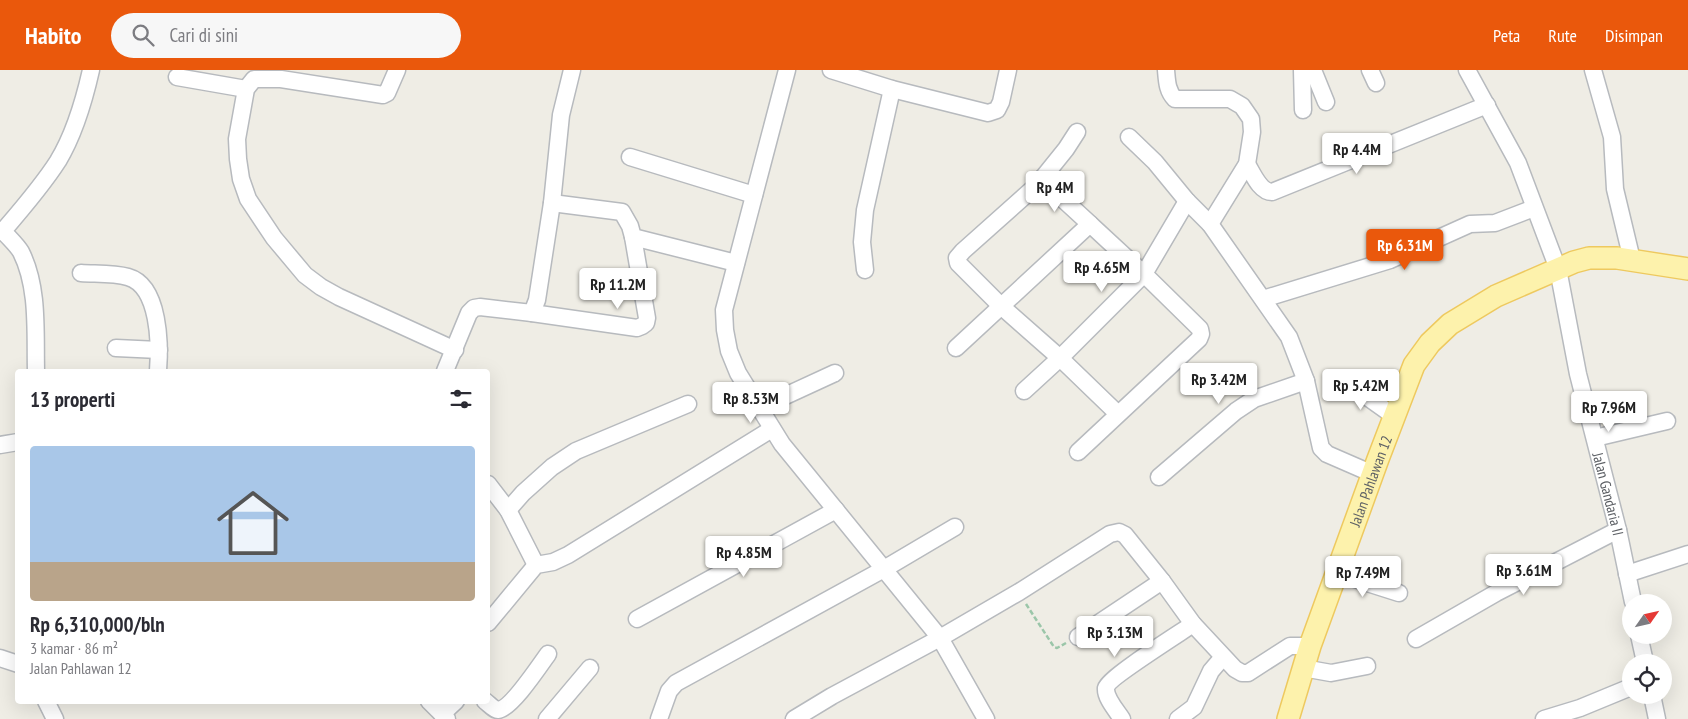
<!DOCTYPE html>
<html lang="id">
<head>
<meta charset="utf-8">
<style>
	:root { --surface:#fff; --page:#f7f7f7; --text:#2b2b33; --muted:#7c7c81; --accent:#ea580c }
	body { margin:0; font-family:"PT Sans Narrow",sans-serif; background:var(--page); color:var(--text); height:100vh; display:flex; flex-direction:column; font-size:19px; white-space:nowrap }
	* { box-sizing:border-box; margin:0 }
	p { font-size:16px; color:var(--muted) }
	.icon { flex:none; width:28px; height:28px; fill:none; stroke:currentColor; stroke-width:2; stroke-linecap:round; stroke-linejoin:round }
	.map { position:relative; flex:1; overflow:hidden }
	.sheet { position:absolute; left:15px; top:299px; width:475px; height:335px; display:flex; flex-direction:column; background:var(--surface); border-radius:5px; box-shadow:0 5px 20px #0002 }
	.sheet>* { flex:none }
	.needle { width:32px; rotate:56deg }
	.controls { position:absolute; left:1622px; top:524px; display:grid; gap:10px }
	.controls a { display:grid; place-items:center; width:50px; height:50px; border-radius:50%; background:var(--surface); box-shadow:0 5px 20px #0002; font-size:25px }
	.price { position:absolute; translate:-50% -42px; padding:0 11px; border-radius:5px; background:#fff; color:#222; font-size:16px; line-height:32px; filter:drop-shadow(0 1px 2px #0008) }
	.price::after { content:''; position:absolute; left:50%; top:30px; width:15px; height:11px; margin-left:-8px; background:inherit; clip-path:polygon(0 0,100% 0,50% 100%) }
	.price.active { background:var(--accent); color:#fff }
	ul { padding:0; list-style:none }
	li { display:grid; align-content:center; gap:10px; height:265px; padding:0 15px }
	li span { display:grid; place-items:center; height:155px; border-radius:5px; color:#555 }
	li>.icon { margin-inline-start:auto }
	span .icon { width:90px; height:90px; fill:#fffc; stroke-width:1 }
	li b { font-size:21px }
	h2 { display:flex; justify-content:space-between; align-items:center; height:60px; padding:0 15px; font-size:21px }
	header { display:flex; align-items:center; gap:30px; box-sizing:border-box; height:70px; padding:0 25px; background:var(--accent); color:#fff }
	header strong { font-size:24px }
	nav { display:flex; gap:28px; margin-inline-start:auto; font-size:18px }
	.search { width:350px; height:45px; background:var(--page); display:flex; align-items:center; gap:12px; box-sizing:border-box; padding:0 18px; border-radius:28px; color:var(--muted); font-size:19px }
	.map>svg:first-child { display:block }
</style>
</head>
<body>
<header>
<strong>Habito</strong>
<div class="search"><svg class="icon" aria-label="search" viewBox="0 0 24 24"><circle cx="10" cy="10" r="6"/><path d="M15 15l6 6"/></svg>Cari di sini</div>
<nav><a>Peta</a><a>Rute</a><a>Disimpan</a></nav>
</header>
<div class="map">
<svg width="1688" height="649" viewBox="0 0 1688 649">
	<rect width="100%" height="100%" fill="#efede5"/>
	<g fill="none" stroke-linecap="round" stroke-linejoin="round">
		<defs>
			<g id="minor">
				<path d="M397 0 387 23 383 25 281 9H254L246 19 237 69 238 89 241 109 248 129 274 168 305 205 321 217 339 227 455 280"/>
				<path d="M787 0 724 240 725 260 729 281 738 303 782 374 940 568 986 649"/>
				<path d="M831 0 892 19 988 43 997 40 1001 32 1008 0"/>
				<path d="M1166 0C1167 11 1167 21 1175 29H1230L1242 36 1251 49 1252 62 1247 94 1210 154"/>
				<path d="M1302 0 1303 40"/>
				<path d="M1313 0 1326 32"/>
				<path d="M1370 0 1376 13"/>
				<path id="s1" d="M1467 0 1518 93 1558 199 1578 304 1618 460 1633 532"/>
				<path d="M1593 0 1612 67 1615 119 1632 190"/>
				<path d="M177 7 246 19"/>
				<path d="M1077 62 1066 79 1037 115 963 181 957 188 958 193 1001 236 1060 288 1118 344"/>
				<path d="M1129 67 1155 92 1187 131 1210 154 1289 267 1306 311 1321 378 1327 384 1373 404"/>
				<path d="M630 87 754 125"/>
				<path d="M1247 94C1253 104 1260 122 1272 122L1487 35"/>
				<path d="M1041 109 1090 154"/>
				<path d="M552 133 622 142 630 156 633 167 736 193"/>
				<path d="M865 200 862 172 865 140 892 19"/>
				<path d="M81 203C96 204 114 203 128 207 160 216 160 276 158 301"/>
				<path d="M1263 229 1390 190 1470 154 1495 153 1534 138"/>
				<path d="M532 243 637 258 642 256 646 253 647 248 633 167"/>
				<path d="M116 278 159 280"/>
				<path d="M956 278 1090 154 1144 204 1195 254 1200 259 1201 264 1199 269 1078 382"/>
				<path d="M36 301C35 262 39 218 21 182 17 175 9 168 3 161 22 139 42 116 58 91 75 63 84 31 91 0"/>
				<path d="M445 301 469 243 474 238 480 237 532 243 537 230 552 133 561 45 572 0"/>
				<path d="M1343 312 1356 319 1394 346"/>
				<path d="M1024 321 1060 288 1144 204 1187 131"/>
				<path d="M759 338 835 303"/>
				<path d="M1595 368 1667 351"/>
				<path d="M0 375 18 372"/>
				<path d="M1159 407 1236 341 1254 329 1306 311"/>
				<path d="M488 414 508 440 536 495"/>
				<path d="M508 440 523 423 552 397 576 381 688 334"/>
				<path d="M1336 503 1399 523"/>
				<path d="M1627 504 1688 484"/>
				<path d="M637 549 836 440"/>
				<path d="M488 553 536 495 553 492 568 485 772 359"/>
				<path d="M1639 565 1645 592"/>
				<path d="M1078 567 1162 511"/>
				<path d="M1416 569 1496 523 1618 460"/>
				<path d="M0 588 18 594"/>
				<path d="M1303 598 1331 603 1367 596"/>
				<path d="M1652 625 1657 649"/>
				<path d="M46 631 55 649"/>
				<path d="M429 631 447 649"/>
				<path d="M485 631C489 634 494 640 498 640 511 639 540 595 548 584"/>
				<path d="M442 644 456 631"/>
				<path d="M547 649 590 598"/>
				<path d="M659 649 669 621 676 613 884 499 955 457"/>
				<path d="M794 649 832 626 940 568 1019 522 1110 464 1119 462 1125 465 1162 511 1193 554 1235 599 1242 603H1248L1290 576H1310"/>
				<path d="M1122 649C1117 641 1105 628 1106 618 1108 608 1180 563 1193 554"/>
				<path d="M1178 649 1194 637 1211 601 1223 587"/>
				<path d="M1544 649 1580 638 1631 617"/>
			</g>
			<g id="major">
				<path id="s2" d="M1288 649 1310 576 1378 389 1414 295 1430 273 1450 254 1496 226 1574 192 1589 188H1617L1688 199"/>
			</g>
		</defs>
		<use href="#minor" stroke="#b7babe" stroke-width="19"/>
		<use href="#major" stroke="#eec95f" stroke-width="24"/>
		<path stroke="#9bc6a9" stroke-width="2.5" stroke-dasharray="5 2.5" stroke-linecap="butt" d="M1026 534 1054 577 1057 578 1066 573"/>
		<use href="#minor" stroke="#fff" stroke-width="16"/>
		<use href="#major" stroke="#fdf2ac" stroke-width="21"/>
	</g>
	<g text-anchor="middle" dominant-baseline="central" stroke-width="5" stroke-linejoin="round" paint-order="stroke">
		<g font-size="15" fill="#5d6065" stroke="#fff">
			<text stroke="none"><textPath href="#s2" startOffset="252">Jalan Pahlawan 12</textPath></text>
			<text stroke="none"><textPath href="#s1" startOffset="450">Jalan Gandaria II</textPath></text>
		</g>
	</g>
</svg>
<div class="controls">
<a><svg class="needle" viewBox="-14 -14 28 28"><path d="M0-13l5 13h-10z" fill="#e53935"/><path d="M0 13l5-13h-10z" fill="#7c7c81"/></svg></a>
<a><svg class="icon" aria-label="locate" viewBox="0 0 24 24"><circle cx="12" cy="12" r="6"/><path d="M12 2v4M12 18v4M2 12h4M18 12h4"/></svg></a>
</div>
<b class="price" style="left:1357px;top:105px">Rp 4.4M</b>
<b class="price" style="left:1055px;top:143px">Rp 4M</b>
<b class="price active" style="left:1405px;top:201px">Rp 6.31M</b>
<b class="price" style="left:1102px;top:223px">Rp 4.65M</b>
<b class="price" style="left:618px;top:240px">Rp 11.2M</b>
<b class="price" style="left:1219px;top:335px">Rp 3.42M</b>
<b class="price" style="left:1361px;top:341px">Rp 5.42M</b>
<b class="price" style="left:751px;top:354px">Rp 8.53M</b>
<b class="price" style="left:1609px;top:363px">Rp 7.96M</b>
<b class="price" style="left:744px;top:508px">Rp 4.85M</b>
<b class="price" style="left:1524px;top:526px">Rp 3.61M</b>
<b class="price" style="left:1363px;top:528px">Rp 7.49M</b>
<b class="price" style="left:1115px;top:588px">Rp 3.13M</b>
<section class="sheet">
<h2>13 properti<svg class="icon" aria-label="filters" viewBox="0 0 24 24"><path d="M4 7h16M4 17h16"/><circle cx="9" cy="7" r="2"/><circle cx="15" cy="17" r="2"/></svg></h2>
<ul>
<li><span style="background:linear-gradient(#a9c7e8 75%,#b9a48a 0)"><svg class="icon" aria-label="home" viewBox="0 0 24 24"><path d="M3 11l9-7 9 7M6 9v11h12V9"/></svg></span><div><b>Rp 6,310,000/bln</b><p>3 kamar · 86 m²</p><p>Jalan Pahlawan 12</p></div></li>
</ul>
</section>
</div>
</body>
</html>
